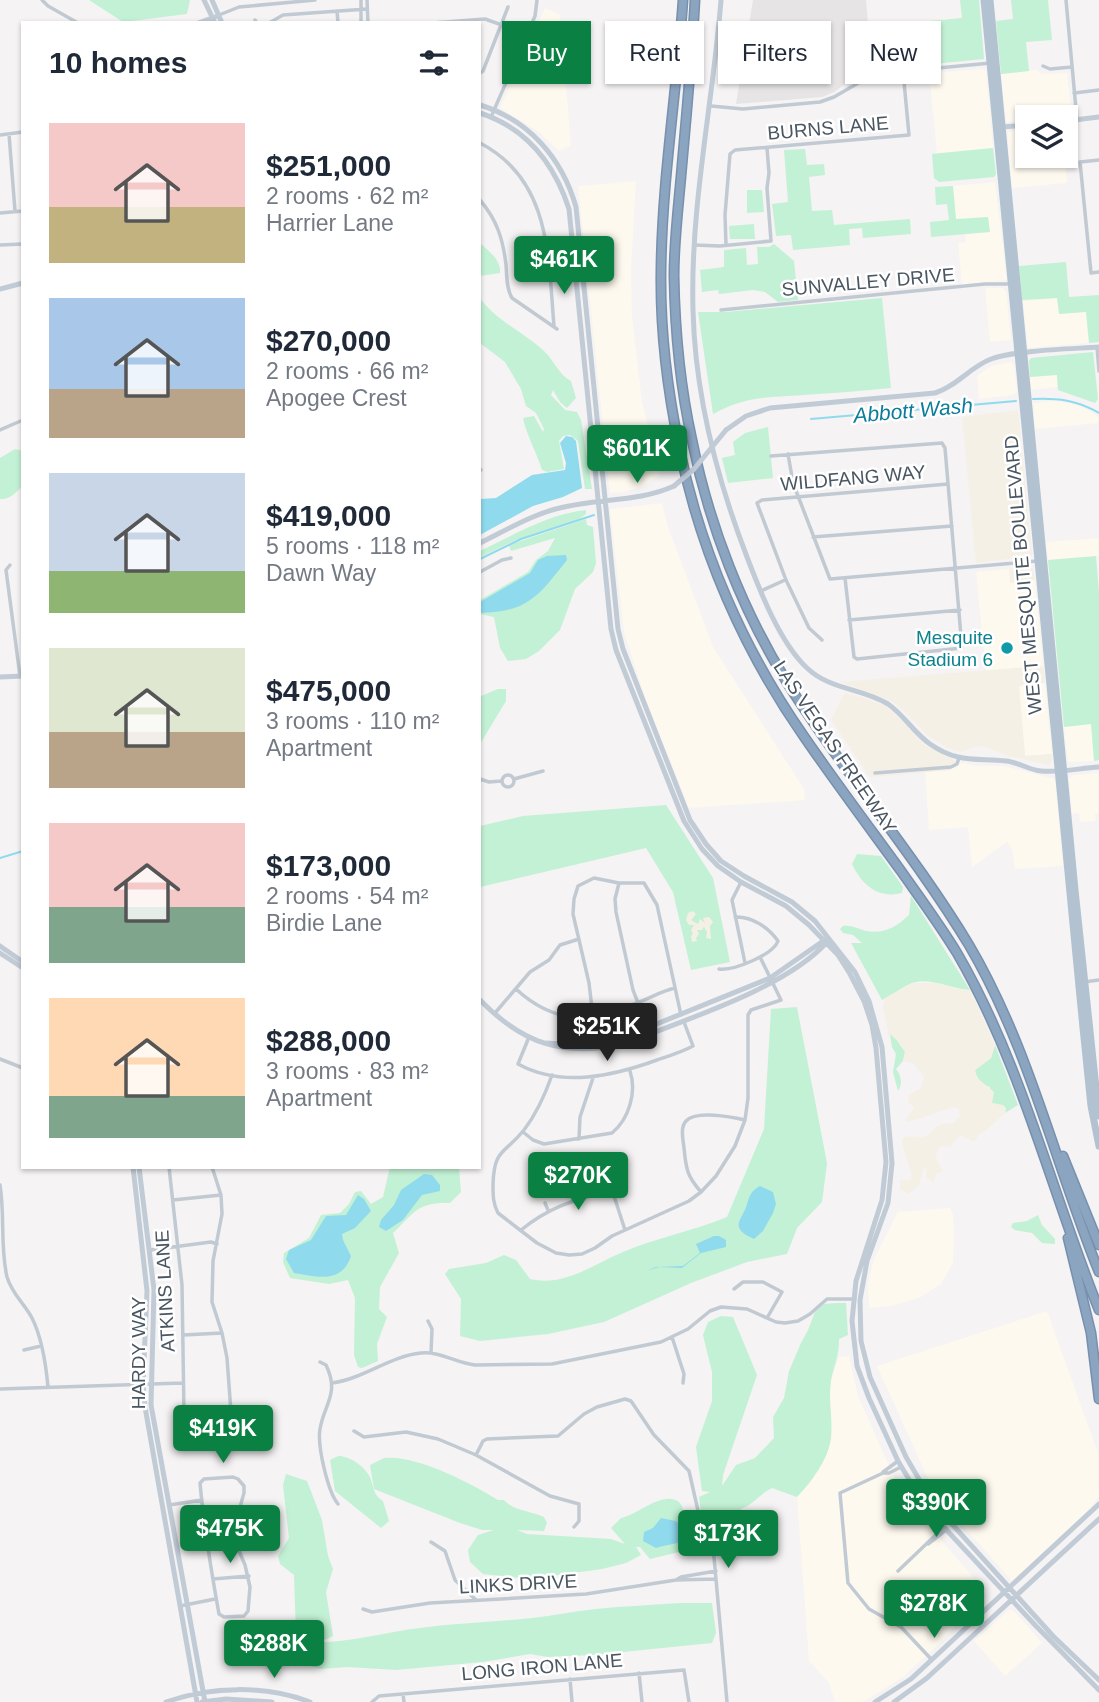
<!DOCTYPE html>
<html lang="en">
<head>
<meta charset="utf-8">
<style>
	:root { --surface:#fff; --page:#f2f2f3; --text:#1f2937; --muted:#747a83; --accent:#0b8043 }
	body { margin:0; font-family:Helvetica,sans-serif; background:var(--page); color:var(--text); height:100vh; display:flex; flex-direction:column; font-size:26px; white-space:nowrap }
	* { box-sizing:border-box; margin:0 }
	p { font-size:23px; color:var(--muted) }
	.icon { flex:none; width:38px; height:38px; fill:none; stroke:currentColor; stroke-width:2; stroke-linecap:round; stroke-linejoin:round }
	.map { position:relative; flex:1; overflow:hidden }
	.side { position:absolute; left:21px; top:21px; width:460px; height:1148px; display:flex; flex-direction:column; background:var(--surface); border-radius:0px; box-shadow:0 2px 5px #0004 }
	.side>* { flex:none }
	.top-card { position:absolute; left:502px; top:21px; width:492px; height:63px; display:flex; gap:14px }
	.fabs { position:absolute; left:1015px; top:105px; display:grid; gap:14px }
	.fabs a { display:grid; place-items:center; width:63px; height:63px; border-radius:0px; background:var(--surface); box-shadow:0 2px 5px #0004; font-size:35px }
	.price { position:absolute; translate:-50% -60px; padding:0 16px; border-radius:7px; background:var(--accent); color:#fff; font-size:23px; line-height:46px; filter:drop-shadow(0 2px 4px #0008) }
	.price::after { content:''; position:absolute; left:50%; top:42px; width:21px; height:16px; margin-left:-10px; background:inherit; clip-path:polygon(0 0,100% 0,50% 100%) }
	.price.on { background:#222; color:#fff }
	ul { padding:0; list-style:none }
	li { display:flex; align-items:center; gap:21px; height:175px; padding:0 28px }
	li span { display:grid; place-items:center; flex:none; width:196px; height:140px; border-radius:0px; color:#555 }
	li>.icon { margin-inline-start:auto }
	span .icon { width:84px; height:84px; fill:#fffc; stroke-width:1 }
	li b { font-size:30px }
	h2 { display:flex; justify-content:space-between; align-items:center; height:84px; padding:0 28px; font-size:30px }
	.pill { padding:0 24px; border-radius:0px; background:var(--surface); box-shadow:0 2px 5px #0004; font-size:24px; line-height:63px }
	.pill.on { background:var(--accent); color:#fff }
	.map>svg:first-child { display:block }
</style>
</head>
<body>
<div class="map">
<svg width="1099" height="1702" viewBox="0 0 1099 1702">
	<rect width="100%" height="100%" fill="#f5f3f3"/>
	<path fill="#fdf9ef" d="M545 8 560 15 571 145 559 151 539 132 500 108Z
		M983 69 986 71 993 148 937 153 929 73Z
		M1036 70 1042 74 1067 73 1072 115 1061 117H1027V120L1006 122 1001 74Z
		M1027 130V156H1065L1067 183 1012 188 1007 134 1008 132Z
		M636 181 631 269 632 317 642 402 660 475 645 485 628 491 610 493 578 186Z
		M995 182 1007 280 962 285 958 243 966 242 965 234 990 232 988 217 956 220 953 186Z
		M985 288H1003L1006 291 1011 340 990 342Z
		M1058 298 1086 312 1089 343 1028 348 1023 301Z
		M1011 362 1014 365 1017 392 1013 395 979 399 977 376 991 366Z
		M1057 375 1058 387 1031 390 1030 377Z
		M1053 401 1070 403 1087 409 1099 417V423L1035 429 1033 403Z
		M662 503 668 527 713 647 804 789 805 800 689 808 645 698 624 632 610 509Z
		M1099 538V556L1048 560 1046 542Z
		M1009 569 1010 582 1035 580 1043 666 986 671 976 572Z
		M1045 683 1052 754 1025 756 1019 685Z
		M1091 724 1094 761 1068 762 1064 727Z
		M958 762 977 766H1004L1055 779 1063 866 1015 869 1012 849 1007 842 972 867 968 827 929 830 925 772 950 770V766Z
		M1099 773V814H1095L1096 821 1080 822 1079 813 1072 814 1069 779 1073 775Z
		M950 1208 953 1215 954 1235 953 1263 941 1284 919 1298 891 1306 869 1308 868 1284 874 1259 898 1212Z
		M1047 1311 1099 1456V1497L1081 1519 1012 1581 964 1527 930 1483 877 1366Z
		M849 1356 858 1396 897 1484 917 1512 986 1592 941 1642 903 1677 863 1702H835L829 1683 809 1661 797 1497 810 1483 824 1457 832 1438 829 1410 831 1380 839 1357Z
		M1009 1610 1014 1611 1042 1643 1005 1676 974 1641Z"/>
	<path fill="#e6e4e5" d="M753 0H866L872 70 861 73 834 92 822 97 736 104Z"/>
	<path fill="#c3f1d5" d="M89 0H190L187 14 123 22Z
		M960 0H979L984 59 872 70 868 27 962 18Z
		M1011 0H1048L1052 40 1026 42 1029 71 1001 74 996 21 1013 19Z
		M993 148 996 174 994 177 939 182 934 178 932 154Z
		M805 149 807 165 824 164 825 175 809 177 812 211 832 210 834 225 910 219 911 234 863 238 862 228 849 229 850 245 793 250 791 235 776 236 772 204 788 202 784 150Z
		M953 186 956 219 988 217 990 232 931 237 930 222 949 220 947 204 936 205 935 187Z
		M747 190H762L764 212 747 213Z
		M754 224 755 239H730L729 226Z
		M480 243C490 252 501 260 500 273L480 276Z
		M774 244 794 261 798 300 778 302 765 292 753 290 719 294 718 290 702 292 700 270 724 267V250L746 248 747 265 758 264 757 247H769Z
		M1066 262 1069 297 1099 295V342L1089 343 1086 312 1059 314 1057 298 1022 300 1019 266Z
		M480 298C496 321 524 332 545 352 555 362 559 375 571 381L576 398 567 408 560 402 553 390 551 395 565 410 577 412 581 420 592 489H585L578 441 570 435 563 436 559 441 564 469 547 472 542 470C537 453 526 434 523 418L534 416 543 432 544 429 536 413 526 406 521 389 505 362 480 343Z
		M882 298 891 388C862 391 833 393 803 395 766 398 748 395 713 414L698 312H726Z
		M1093 352 1098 399 1095 403 1058 390 1057 375 1030 377 1029 361 1031 358Z
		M768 427 773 478 728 483 722 458 735 455 733 442 745 433Z
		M15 449 23 451V485C17 492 10 500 0 499V458Z
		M586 510V514L579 519 516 540 480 557V551C514 535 548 514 586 510Z
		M586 519 587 525 593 527 596 563 593 572 575 589 560 630 539 651 526 659 508 661 500 648 494 617 480 614V600L528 572 536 560 548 551 555 538 511 551 509 545Z
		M1096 556 1099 592V760L1094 761 1091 724 1064 727 1048 560Z
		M498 689H506V701L480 744V699L481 696Z
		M666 805 713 878 730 962 691 970 673 892 646 848 480 887V826L523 816Z
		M857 854 881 856 903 887 902 893C878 899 862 885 852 864Z
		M911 896 970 990C951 989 930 977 912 983 902 987 892 995 882 1000L851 943H862L853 935 843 933 840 929 843 926C852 925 858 929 866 931 885 934 896 927 909 915Z
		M797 1007 827 1163 822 1202 797 1228 787 1254 747 1262 691 1283 604 1322 548 1334 480 1341 460 1336 461 1299 445 1274 449 1269 486 1263 504 1255 516 1260 530 1279C564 1287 592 1265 623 1252 656 1238 693 1231 727 1217L764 1129 771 1009Z
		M890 1034 894 1036 905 1052 903 1061 896 1069C901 1075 903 1084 898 1091L893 1072 896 1054 892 1047Z
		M995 1045 1018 1105 1005 1113 1006 1108 992 1103 990 1087C981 1084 977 1079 975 1070L991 1058Z
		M390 1167H459L461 1192 450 1203C417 1202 415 1212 393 1233L399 1253 380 1287 379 1309 387 1317 377 1344 378 1361 362 1368 358 1367 354 1355 355 1298 348 1280 329 1284 290 1278 283 1262 284 1253 309 1238 321 1215 340 1213 349 1204 355 1192 361 1191 371 1204 383 1197Z
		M1038 1215 1042 1225 1055 1239V1244L1042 1243 1032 1233 1015 1230 1011 1227 1013 1223 1027 1221Z
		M836 1303H846L848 1335 839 1339C839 1358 834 1364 831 1381 828 1400 833 1418 831 1436 830 1458 811 1482 797 1497L772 1488C760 1494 754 1504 741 1509L740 1516 732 1519V1521L745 1522 747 1530 737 1533 727 1528 711 1533 701 1514 699 1497 710 1492 702 1491 696 1447 712 1401V1372L703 1335 708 1322 721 1316 733 1317 757 1375 723 1475 722 1486 736 1465 755 1458 774 1438 773 1417 784 1398 789 1371 801 1343 808 1330 815 1312 824 1304Z
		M338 1456C350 1456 364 1466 370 1477 374 1488 373 1495 383 1501L389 1521 381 1528 335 1491 330 1460Z
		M384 1458C415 1454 471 1483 498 1500H504C513 1511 531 1511 544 1517L547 1523 544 1531 517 1530 527 1534 611 1539 625 1544 611 1528 621 1518C636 1516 663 1490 679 1502 683 1506 683 1513 687 1517 697 1526 700 1532 704 1546L650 1559 640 1547H636L641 1555 626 1563 602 1569 529 1579 483 1574 470 1562 468 1550 478 1535 494 1530H482L460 1523 374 1489 370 1465Z
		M286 1474 307 1481 322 1520 328 1556 333 1569 326 1592 333 1636C320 1644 309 1640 296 1635L294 1575 280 1564 278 1556 289 1538 283 1485Z
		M681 1603H712L716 1633 712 1643 593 1655 548 1657 530 1654 483 1662 396 1670 347 1667 320 1669 301 1663 295 1654 294 1641C336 1647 378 1633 420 1628 457 1623 495 1622 532 1618 553 1616 574 1611 596 1609 624 1606 653 1605 681 1603Z"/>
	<path fill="#f5f0e5" d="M1018 410 1032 556 976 563 962 417Z
		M1032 567 1035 580 1010 583V569Z
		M1040 666 1044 669 1045 683 1019 686 1025 756 1052 754V761L1049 765 1009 756 985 747 976 746 961 752 948 748 928 736 902 709 890 700 840 682Z
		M845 693 865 698 885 706 896 715 924 745 958 762 950 766 951 770 870 777 831 720Z
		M693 911 696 914 691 920 698 924 700 919 705 923 703 918 709 917 713 922 710 926 711 939 706 938 707 932 704 927 702 930H697L699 934 696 938 697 941 692 942 691 936 693 934 691 930 694 925H689L686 920 688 913Z
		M913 983H938L956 989 970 990 995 1045 991 1058 975 1070 976 1077 994 1092 992 1103 1003 1105 1006 1108 1005 1113 985 1131 980 1133 974 1142 960 1135 950 1147 940 1146 935 1156 943 1171 936 1174 934 1182 926 1178 927 1169 924 1168 919 1185 909 1194 900 1189V1180H910L912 1176C911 1170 901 1143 902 1140 903 1138 905 1137 906 1136 938 1141 924 1130 942 1124 946 1123 950 1124 954 1123L960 1116 959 1109 953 1107 909 1122 905 1121 914 1108 908 1101 909 1095 921 1088 924 1077 913 1063 903 1061 905 1052 901 1044 890 1034 889 1037 883 1007 885 998Z"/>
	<path fill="#90daee" d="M566 436 572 437 576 441 582 488 563 497 533 506 480 535V499L496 498 532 475 565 470 566 463 560 443Z
		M547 556 566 555 567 560C539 595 529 612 480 613V602L530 573 538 560Z
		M424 1174 432 1175 440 1185V1191L422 1195 403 1220 386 1231 379 1227 381 1220 394 1205 401 1190Z
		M760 1186 773 1192 776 1204 773 1213 763 1231 754 1239C727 1227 743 1220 747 1204 750 1195 751 1191 760 1186Z
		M358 1195 364 1199 371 1211 355 1228 342 1234 343 1240 351 1256C342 1284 317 1277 294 1273L286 1259 289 1250 311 1240 326 1216 346 1215Z
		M714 1236H719L726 1240V1247L701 1253 682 1268 659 1267 646 1271 656 1267 683 1266 700 1253 696 1244Z
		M661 1518 676 1521 686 1534V1539C676 1545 668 1544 656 1548L643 1541 644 1532 653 1528Z"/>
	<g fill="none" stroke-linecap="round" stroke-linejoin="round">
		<path stroke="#90daee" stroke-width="2" d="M1033 399C1058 398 1077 400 1099 413
			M811 419 1016 401
			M480 559 521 539 594 515
			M0 858 23 851"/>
		<defs>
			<path id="highway" d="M683 0C677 90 662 180 661 270 660 329 667 388 679 446 700 551 744 651 805 738 836 783 869 827 901 871 920 898 940 925 957 953 1022 1065 1051 1191 1099 1310
				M695 0C692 55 687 110 682 165 679 202 674 239 674 276 675 331 680 386 692 440 709 525 742 610 788 684 844 773 914 854 969 945 1029 1047 1055 1163 1099 1272
				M1063 1156 1099 1245
				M1068 1238 1091 1333 1099 1399"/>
		</defs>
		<use href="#highway" stroke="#7690ad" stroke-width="11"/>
		<path stroke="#c1cad2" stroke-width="3.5" d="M42 0 48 6 78 23
			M361 0V23
			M367 0 368 23
			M1066 0 1077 120
			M337 11 338 23
			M219 15 239 7 315 0
			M255 20 257 23
			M269 23 283 15 367 9
			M432 23 485 19 527 34
			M1043 66 1050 69 1072 67
			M480 73 483 71 508 7
			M1074 93 1099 90
			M711 106 743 109 820 102 834 97 874 74 991 63
			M491 117 535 16 537 0
			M9 134 15 211
			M0 135 23 132
			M480 143C551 180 548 256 554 326
			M1099 160 1080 162 1091 273 1099 272
			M480 200C497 220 503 239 506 265 507 276 506 288 512 298L557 329
			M0 213 23 211
			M0 245 23 244
			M694 245 720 246 771 241 767 188 769 173 767 148
			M726 245 725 215 730 154 735 150 909 135 903 71
			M721 310 985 284H1011
			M1097 347 1099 371
			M0 430 23 420
			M788 454 793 483 830 579 1037 561
			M771 456 942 443 945 448 962 648 857 659 854 657 845 578
			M480 469 481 470
			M813 537 952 526
			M10 565 6 570 20 676
			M480 572 502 560 511 558
			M761 591 785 580
			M849 620 960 610
			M822 640 809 628 786 580 757 503 762 500 948 484
			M875 773 951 767 957 764 959 758
			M502 781a6 6 0 1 1 12 0a6 6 0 1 1-12 0Z
			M480 779 489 782 501 781
			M514 779 543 771
			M741 882 732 900 745 963
			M619 883 615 899 616 912 633 990 638 1003
			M719 969C733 971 773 955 778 941 769 928 752 916 735 917
			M1084 982 1099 980
			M516 989C556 1026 592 1022 639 1002 652 997 662 991 675 988
			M495 1013 530 972 549 960 560 945 579 939
			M593 1017 589 983 573 914 574 899 578 886 594 878 619 883H644L657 905 681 1015
			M529 1037 518 1064C562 1088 613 1076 657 1060 669 1056 682 1052 693 1046L684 1022
			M0 1059 23 1068
			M552 1075C545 1095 537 1113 524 1130 504 1155 494 1148 493 1185 493 1195 493 1204 498 1213L537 1243 556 1253 569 1255 582 1254 595 1248 612 1236 689 1201 701 1192 716 1176 735 1146 745 1120 748 1098V1015L751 1010 781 1000 760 957
			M523 1132 533 1140 544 1144 612 1133C629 1119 637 1092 630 1071
			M579 1139 580 1117 593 1078
			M169 1167 182 1285 184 1414 188 1416 247 1412 251 1407
			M212 1167 221 1195 222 1214 213 1261 212 1302 222 1333 227 1358 231 1412
			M0 1185C5 1216 0 1247 7 1277 12 1294 24 1303 32 1318 42 1338 46 1365 48 1387
			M701 1192C687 1176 686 1169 684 1148 683 1139 680 1128 686 1121 696 1110 732 1117 745 1120
			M173 1200 221 1195
			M545 1203 548 1210
			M521 1230C548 1208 571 1201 604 1192H610L614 1196 625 1230
			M150 1250 211 1242 217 1244
			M734 1289 743 1282H763L782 1292 767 1318
			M428 1321 432 1329 431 1353
			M183 1335 222 1333
			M672 1337 684 1374 683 1383
			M24 1350 41 1346
			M320 1362 326 1365C340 1394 324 1404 320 1429 317 1446 328 1492 338 1504
			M332 1383C363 1379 390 1356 421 1353 440 1351 456 1363 475 1365L552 1364 661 1342 688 1329 710 1311 721 1307 747 1309 776 1322 785 1323 798 1321 810 1314 827 1299H854
			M0 1389 182 1383
			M354 1431 364 1437 406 1432 438 1439 476 1455 550 1496 579 1504V1521L574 1527
			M476 1455 483 1441 487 1439 558 1436 584 1414 597 1407 625 1399 631 1401 654 1435 689 1471 699 1515 714 1557 727 1702
			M901 1467 889 1473H883L840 1493 848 1583 869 1609 901 1627 932 1660
			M883 1472 898 1461
			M233 1477 238 1479 244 1486V1493L238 1514 237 1540V1546L245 1565 250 1587 248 1611 244 1616 224 1617 219 1614C211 1570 204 1527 200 1483L204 1479Z
			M169 1505 202 1500
			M205 1524 238 1521
			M431 1542 445 1551 455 1580 476 1600
			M928 1544 946 1530
			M898 1571 944 1527
			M213 1579 249 1576
			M676 1580 681 1577 716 1571
			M180 1606 215 1599
			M363 1609 372 1612 430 1603 586 1594 676 1580 716 1579
			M639 1673 642 1702
			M570 1679 572 1702
			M403 1694 404 1702
			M372 1702 379 1696 684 1670 689 1702"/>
		<path stroke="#c1cbd6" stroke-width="5" d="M204 0 215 23
			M212 0 222 23
			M721 0C713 103 690 206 693 310 695 394 717 479 747 557 760 591 780 643 807 668 830 690 862 688 888 704 904 715 914 733 930 744 957 763 975 758 1006 761 1018 762 1029 770 1041 771 1060 773 1080 768 1099 767
			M198 23 215 17
			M480 105C529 120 562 158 576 207L618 629 623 649 690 820 706 844 721 861 744 876 792 902 815 921 855 972 869 1001 882 1047 892 1163 888 1203 867 1261 860 1300 861 1341 870 1377 906 1457 933 1503 1053 1636 1099 1680
			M480 113C526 128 554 163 569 209L611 629 616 650 684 821 702 849 718 866 741 882 786 906 809 925 838 955 850 974 864 1001 872 1025 876 1048 886 1162 882 1200 856 1281 852 1321 857 1366 869 1398 898 1461 926 1508 1036 1626 1099 1690
			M1066 121 1099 117
			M1002 127 1027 125
			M0 289 23 283
			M726 430 746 416 770 408 935 393C957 386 970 367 991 359 1017 350 1070 349 1099 347
			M480 543C507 530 534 513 564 507 601 498 639 502 674 486
			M0 677 23 676
			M0 946 23 962
			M0 953 23 968
			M480 1000C523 1044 563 1057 624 1044 683 1020 785 989 827 942
			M546 1043 574 1045 600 1043 622 1038 770 978 826 939
			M133 1167 147 1291 143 1385 145 1407 197 1702
			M139 1167 154 1290 151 1405 205 1702
			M166 1702C210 1686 266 1685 310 1702
			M202 1702 226 1699 272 1702
			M875 1702 911 1679 1099 1504
			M894 1702 927 1678 1099 1519"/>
		<path stroke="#b3c2d1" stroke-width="7" d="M984 0 1083 1028 1091 1106 1099 1146
			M990 0 1075 890 1099 1116"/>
		<use href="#highway" stroke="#8ba5c1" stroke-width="8"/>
		<path stroke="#c1cbd6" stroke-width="5" d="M674 486 694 469 726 430"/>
	</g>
	<circle fill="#0f9aa8" stroke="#fff" stroke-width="2.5" cx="1007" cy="648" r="7"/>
	<g text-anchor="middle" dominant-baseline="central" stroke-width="5" stroke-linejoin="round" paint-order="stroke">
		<g font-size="19" fill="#4a5661" stroke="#fff">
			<text transform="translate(828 128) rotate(-5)">BURNS LANE</text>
			<text transform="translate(868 282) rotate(-5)">SUNVALLEY DRIVE</text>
			<text transform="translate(853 478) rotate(-5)">WILDFANG WAY</text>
			<text transform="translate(1023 575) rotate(-95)">WEST MESQUITE BOULEVARD</text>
			<text transform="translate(835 747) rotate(56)">LAS VEGAS FREEWAY</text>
			<text transform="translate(165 1291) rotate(-93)">ATKINS LANE</text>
			<text transform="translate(138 1353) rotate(-90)">HARDY WAY</text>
			<text transform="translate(518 1584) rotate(-3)">LINKS DRIVE</text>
			<text transform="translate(542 1667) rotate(-5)">LONG IRON LANE</text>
		</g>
		<g font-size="19" fill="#0d838f" stroke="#fff" text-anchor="end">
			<text x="993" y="637">Mesquite<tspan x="993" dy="22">Stadium 6</tspan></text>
		</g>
		<g font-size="21" font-style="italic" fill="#0c7c9b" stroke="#fff">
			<text transform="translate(913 410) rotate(-5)">Abbott Wash</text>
		</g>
	</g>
</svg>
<div class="fabs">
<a><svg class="icon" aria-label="layers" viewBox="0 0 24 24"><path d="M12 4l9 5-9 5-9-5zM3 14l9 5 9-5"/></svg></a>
</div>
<b class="price" style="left:564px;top:296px">$461K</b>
<b class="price" style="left:637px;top:485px">$601K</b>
<b class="price on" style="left:607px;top:1063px">$251K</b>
<b class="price" style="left:578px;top:1212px">$270K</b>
<b class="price" style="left:223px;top:1465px">$419K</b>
<b class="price" style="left:936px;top:1539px">$390K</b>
<b class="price" style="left:230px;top:1565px">$475K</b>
<b class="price" style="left:728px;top:1570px">$173K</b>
<b class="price" style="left:934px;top:1640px">$278K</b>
<b class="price" style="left:274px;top:1680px">$288K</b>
<div class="top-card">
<a class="pill on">Buy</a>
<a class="pill">Rent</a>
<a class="pill">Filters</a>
<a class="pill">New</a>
</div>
<section class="side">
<h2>10 homes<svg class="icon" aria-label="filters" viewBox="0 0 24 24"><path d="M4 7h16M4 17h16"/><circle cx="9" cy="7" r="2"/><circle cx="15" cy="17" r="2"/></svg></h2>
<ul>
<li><span style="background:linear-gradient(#f6c9c9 60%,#c2b280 0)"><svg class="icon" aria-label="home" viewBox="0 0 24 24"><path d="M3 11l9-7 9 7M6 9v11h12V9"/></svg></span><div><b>$251,000</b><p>2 rooms · 62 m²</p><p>Harrier Lane</p></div></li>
<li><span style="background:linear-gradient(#a9c7e8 65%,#b9a48a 0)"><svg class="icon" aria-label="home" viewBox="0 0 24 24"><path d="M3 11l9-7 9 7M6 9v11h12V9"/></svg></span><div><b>$270,000</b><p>2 rooms · 66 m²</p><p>Apogee Crest</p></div></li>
<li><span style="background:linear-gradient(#c9d6e8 70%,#8fb573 0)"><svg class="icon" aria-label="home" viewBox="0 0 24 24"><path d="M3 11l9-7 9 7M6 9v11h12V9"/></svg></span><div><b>$419,000</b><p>5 rooms · 118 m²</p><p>Dawn Way</p></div></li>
<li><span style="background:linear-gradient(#dfe7d0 60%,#b9a48a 0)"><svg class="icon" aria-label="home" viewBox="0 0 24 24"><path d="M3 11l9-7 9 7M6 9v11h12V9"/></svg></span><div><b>$475,000</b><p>3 rooms · 110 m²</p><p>Apartment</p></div></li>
<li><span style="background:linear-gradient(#f6c9c9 60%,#7fa58c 0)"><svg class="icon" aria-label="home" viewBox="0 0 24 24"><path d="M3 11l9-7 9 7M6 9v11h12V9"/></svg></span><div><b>$173,000</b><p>2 rooms · 54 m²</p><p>Birdie Lane</p></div></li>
<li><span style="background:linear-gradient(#ffd9b3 70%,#7fa58c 0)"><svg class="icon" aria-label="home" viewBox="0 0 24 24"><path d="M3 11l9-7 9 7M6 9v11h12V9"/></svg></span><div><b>$288,000</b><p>3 rooms · 83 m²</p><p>Apartment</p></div></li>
</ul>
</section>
</div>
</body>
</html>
